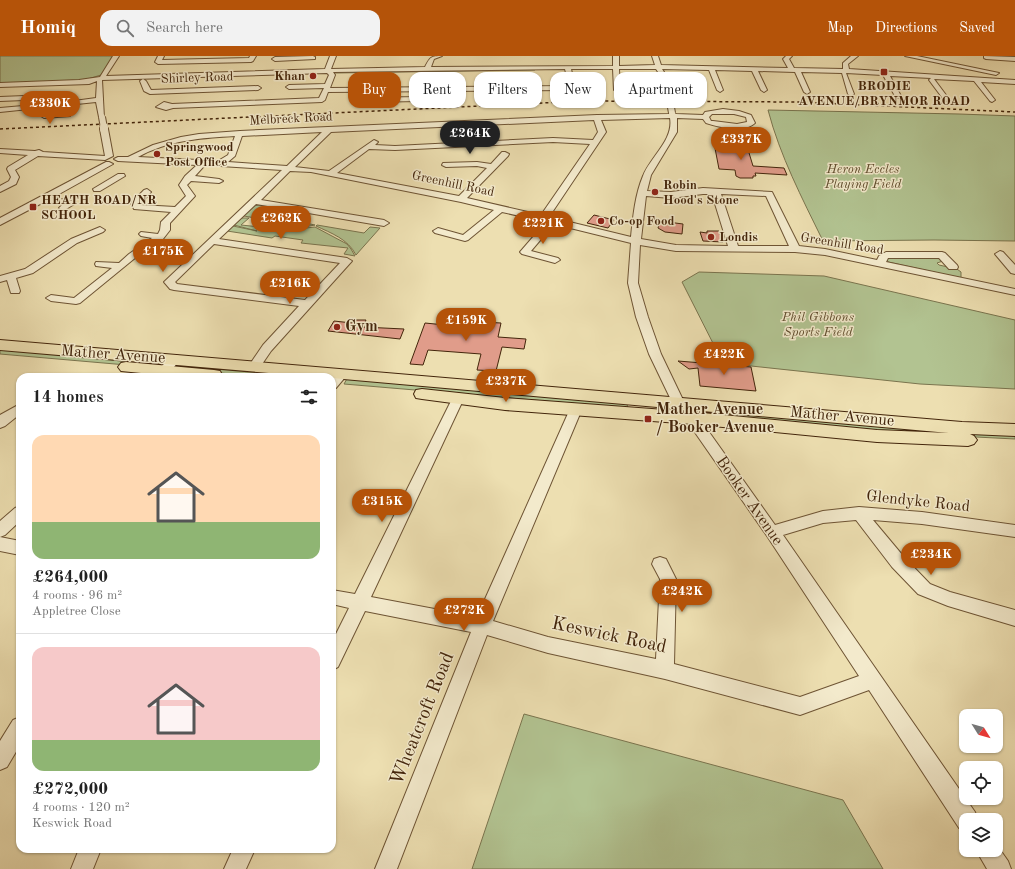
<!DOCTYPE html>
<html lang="en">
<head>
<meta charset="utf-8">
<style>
	:root { --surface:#fff; --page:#f2f2f2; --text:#222; --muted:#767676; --line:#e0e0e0; --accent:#b45309 }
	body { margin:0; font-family:"Old Standard TT",serif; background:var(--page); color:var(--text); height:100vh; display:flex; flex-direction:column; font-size:15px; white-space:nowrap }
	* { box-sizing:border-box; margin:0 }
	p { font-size:13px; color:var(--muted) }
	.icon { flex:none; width:22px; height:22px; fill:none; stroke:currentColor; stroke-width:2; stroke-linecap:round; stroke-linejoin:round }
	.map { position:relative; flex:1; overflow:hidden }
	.drawer { position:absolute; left:16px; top:317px; width:320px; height:480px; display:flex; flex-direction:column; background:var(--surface); border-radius:12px; box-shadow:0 1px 3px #0004 }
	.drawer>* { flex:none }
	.top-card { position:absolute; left:348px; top:16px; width:380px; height:36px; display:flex; gap:8px }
	.needle { width:26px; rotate:127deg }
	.tools { position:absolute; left:959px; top:653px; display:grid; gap:8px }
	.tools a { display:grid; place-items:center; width:44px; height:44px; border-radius:8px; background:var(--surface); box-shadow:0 1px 3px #0004; font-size:20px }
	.price { position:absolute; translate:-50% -34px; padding:0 9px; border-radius:14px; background:var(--accent); color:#fff; font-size:13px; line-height:26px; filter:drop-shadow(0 1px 2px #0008) }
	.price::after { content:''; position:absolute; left:50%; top:24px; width:12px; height:9px; margin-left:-6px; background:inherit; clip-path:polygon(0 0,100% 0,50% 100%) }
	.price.selected { background:#222; color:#fff }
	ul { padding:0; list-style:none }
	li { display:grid; align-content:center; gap:8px; height:212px; padding:0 16px }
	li+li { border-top:1px solid var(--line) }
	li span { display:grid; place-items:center; height:124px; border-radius:12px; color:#555 }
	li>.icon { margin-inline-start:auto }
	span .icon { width:72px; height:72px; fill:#fffc; stroke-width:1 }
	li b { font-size:17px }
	h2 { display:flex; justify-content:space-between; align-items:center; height:48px; padding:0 16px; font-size:17px }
	.pill { padding:0 14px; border-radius:12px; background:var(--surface); box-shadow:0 1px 3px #0004; font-size:14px; line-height:36px }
	.pill.selected { background:var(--accent); color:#fff }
	header { display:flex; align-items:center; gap:24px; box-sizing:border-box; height:56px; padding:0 20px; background:var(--accent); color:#fff }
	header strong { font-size:19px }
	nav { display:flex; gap:22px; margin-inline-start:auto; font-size:14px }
	.search { width:280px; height:36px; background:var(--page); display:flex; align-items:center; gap:10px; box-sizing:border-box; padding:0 14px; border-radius:12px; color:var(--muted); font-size:15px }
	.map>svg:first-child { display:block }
</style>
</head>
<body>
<header>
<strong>Homiq</strong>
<div class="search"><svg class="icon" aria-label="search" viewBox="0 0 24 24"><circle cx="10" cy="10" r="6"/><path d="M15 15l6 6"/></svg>Search here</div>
<nav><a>Map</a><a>Directions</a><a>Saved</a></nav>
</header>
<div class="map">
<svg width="1015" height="813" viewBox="0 0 1015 813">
	<rect width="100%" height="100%" fill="#eddfb1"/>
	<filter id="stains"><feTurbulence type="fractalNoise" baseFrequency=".005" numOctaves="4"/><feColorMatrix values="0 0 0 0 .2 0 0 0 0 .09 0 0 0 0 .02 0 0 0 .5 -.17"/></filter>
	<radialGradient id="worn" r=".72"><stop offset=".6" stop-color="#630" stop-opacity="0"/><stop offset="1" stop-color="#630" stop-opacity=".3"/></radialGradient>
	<path fill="#b2c391" stroke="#7a744e" d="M0 0H114L101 19 81 25 0 27Z
		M535 13V14L335 17V15Z
		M768 54 959 58 1015 60V185L934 184 823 185C802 142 780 100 768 54Z
		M259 149 269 150 255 162 244 160 254 150Z
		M241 162H249L241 169 260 171 268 165 283 166 286 163 315 169 288 174 315 171 347 188 351 193 355 200 344 198 348 192 301 187 303 184 275 180 272 182 227 175 233 170 257 175 234 169Z
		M317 169 364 177 370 171 380 172 356 199C348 183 331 177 316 170Z
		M889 201H940L943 205 937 207 939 209 957 213 961 216V222L888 206 887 203Z
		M699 216 824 220 1015 264V333L920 328 723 307 682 226Z
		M0 291 165 307 161 312 0 298Z
		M178 306 332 321H267L172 313Z
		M348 321 626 345 628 352 344 328Z
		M708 352 1015 375V383L937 379 713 360Z
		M524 658 843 744 883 813H472Z"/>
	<path fill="#e09c8a" stroke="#43250b" d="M738 86 746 87 753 110 784 112 787 119 755 117 756 120H753V122H740L736 120 735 114 719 113 714 87 738 88Z
		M594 159 614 164 608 172 587 167Z
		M660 165 683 168 682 178 665 176 658 172Z
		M707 175H719L723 186 703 185 700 176 707 177Z
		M354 264H366L363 271 404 273 400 283 328 275 334 265 352 267Z
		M461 265 501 267 498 281 526 283 524 293 502 291 496 315 477 314 481 298 428 294 423 309 410 308 425 267 455 270 456 267H460Z
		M678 305 751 311 756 335 700 330 698 312 689 313Z"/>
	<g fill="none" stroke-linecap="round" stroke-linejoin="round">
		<defs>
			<path id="minor" d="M113 0H119L106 20 325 13 330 0H336L331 13 425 11C430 1 431 0 442 0L434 3 431 11 613 10V0H619V10L655 9 652 0H658L661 9 788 12 783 3 786 0H792L789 3 794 12 843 13V7L851 0H858L848 8 849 13 1015 24V28L981 26 995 44 992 46 990 45 974 25 934 23 949 43 946 45 944 44 929 24 931 22 890 20 901 40 898 42 895 40 883 19 846 17 854 38 851 40 848 38 842 17 801 16 810 36 807 38 804 36 795 16 758 15 767 34 764 36 761 34 752 15 715 14 723 34 720 36 717 34 709 14 662 13 668 22 672 40 669 42 666 40 662 22 656 13H619L620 34 617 36 614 34 613 13H571L575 30 567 34 328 36 325 44 322 46 173 52 166 54 156 51 164 46 172 48 319 42 324 32 289 33 286 31 289 29 325 28 329 19 327 17 102 24 104 62 99 61 96 46 0 56V52L46 48 48 43 0 45V41L50 39 55 42 52 48 96 42 97 25 89 28 0 31V27L79 24 100 21ZM565 13 569 29 566 30 330 32 335 19 333 16Z
				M158 0H164L162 4 249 2 250 0H256L253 5 251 6 158 8 155 6Z
				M313 0 315 1V3L275 5 272 3 275 1Z
				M905 0H917L999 17 996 19Z
				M984 0 1015 1V5L986 3 984 2Z
				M143 23 146 25 151 34 258 30 261 32 258 34 150 38 144 35 140 25Z
				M422 37 427 38 420 45 363 46 360 44 363 42 418 41Z
				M723 53 739 55 751 59 755 67C743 78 719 71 706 67L703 63 677 62V76L651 119 647 135 671 136 703 132 772 136 799 190 825 193 877 204 879 200 886 196H942L945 197 957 209 958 211 957 213H949L939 202H888L886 206 1015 233V239L825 199 795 196 676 195 640 189 638 227 648 261 661 298 684 346 697 359 775 469 823 455 859 451 922 456 1015 469V481L922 468 873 464 904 501 930 528 950 536 1015 554V570L948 550 918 538 892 511 856 464 823 467 783 479 975 756 978 764H966V774L959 772 869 634 800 659 665 623 548 597 487 579 397 813H375L471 576 365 555 338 611 332 614V586L349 552 332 548V534L355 538 454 339 458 338 462 339 464 342 371 541 477 561 570 353 571 350 576 349 581 350 582 353 493 565 548 581 656 603 660 523 652 508 654 503 660 501 666 503 676 523 674 608 800 641 859 620 767 480 687 365 673 348 649 298 636 261 628 227 631 187 554 168 531 195 558 202 560 204 555 207 522 198 520 196 546 166 502 156 468 184 465 185 435 177 433 175 438 172 463 179 494 154 461 146 311 116 290 115 261 144 384 164 389 167 384 170 256 148 219 183 347 202 352 205 271 295 258 314H250L248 311 263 289 299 250 174 234 170 233 164 226 282 114 205 109 195 120 219 123 223 125 219 127 191 125 187 129 195 140 170 167V174L163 183 135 202 80 247 76 248 51 245 46 242 51 239 74 242 112 212 96 210 95 208 96 206 119 207 129 198 152 182 141 180 139 178 141 176 158 178 160 174 161 166 171 156 134 153 131 147 144 134 147 133 151 136 140 149 175 151 186 140 179 129 185 120 197 109 118 105 114 103 118 101H128L153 89 181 81 199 78 240 75 597 59 669 58 670 56 672 55 676 58 703 59 705 56ZM712 58H734L746 61 747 66 737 68 713 65H711L709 61ZM670 62C674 84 650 101 643 120 635 139 633 161 631 181L549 161 606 76 601 64ZM594 64 598 76 593 84 553 82 395 90 375 89 378 86 374 84 329 115 295 111 331 76ZM322 76 287 110 228 106 235 100 242 80ZM235 80 228 99 218 105 138 101C169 84 201 82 235 80ZM553 86 590 88 541 159 467 142 508 100 509 98 505 96H502L491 108 477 106 443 107 442 109 446 111 477 110 487 112 459 140 337 117 369 93 395 94ZM703 138H712L728 190 676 189 641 183 646 140 671 142ZM721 138 766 140 789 190H738ZM214 188 340 207 305 244 177 228 175 226Z
				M68 57 70 58V60L44 62 41 60 44 58Z
				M101 71H104L108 73 113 100 105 104 38 100 15 114 19 121 16 128 0 136V130L9 125 11 121 7 113 8 111 28 99 0 97V93L35 95 39 94 43 96 105 100 100 73Z
				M106 106H109L113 108 52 142 75 145 76 147 63 155 59 152 63 148 44 146 0 169V162Z
				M118 118H124L125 120 100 135H94L93 133Z
				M100 171 105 174 103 176 77 187 33 217 16 222 20 235 19 237H11L7 224 0 226V220L25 213 71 183Z
				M1000 195 1003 196 1015 209V218L1011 217 995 198Z
				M175 299 179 300 181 303 165 321H152L171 300Z
				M341 315 345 316 347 319 336 332 332 333V321L337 316Z
				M20 348V358L5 370 0 372V359Z
				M20 450V465L5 479 0 481V465L15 452Z
				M0 481 20 485V499L0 495Z
				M20 661V689L7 711 0 714V685L13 664Z
				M996 788 1008 805 1011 813H987L976 794H996Z
				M79 793H101L93 813H71Z
				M233 793H255L246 813H224Z"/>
			<path id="major" d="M0 284 962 366 1015 368V380L970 378 974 380 977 384 974 388 968 390 877 386 692 368 505 354 422 343 416 342 414 338 416 334 422 333 505 342 692 356 877 374 949 377 332 322V321H316L0 294Z
				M126 306 214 314 220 315 222 319 221 321H181L121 315 118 311 121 307Z"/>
		</defs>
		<use href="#minor" stroke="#6e5434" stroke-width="2"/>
		<use href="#major" stroke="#43250b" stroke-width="2"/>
		<use href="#minor" fill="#f3eacc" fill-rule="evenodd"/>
		<use href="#major" fill="#eddfb1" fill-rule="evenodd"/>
		<path stroke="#43250b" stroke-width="1.5" stroke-dasharray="3 3" stroke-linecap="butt" d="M0 73 584 45 799 46 1015 56"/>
		<defs>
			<path id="minor-bridge-far1" d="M669 40 672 57
				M102 61 104 72"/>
			<path id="minor-bridge" d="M104 71V73"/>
		</defs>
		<use href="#minor-bridge-far1" stroke="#6e5434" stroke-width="8" stroke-linecap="butt"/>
		<use href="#minor-bridge" stroke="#6e5434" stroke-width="9" stroke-linecap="butt"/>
		<use href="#minor-bridge-far1" stroke="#f3eacc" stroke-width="6"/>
		<use href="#minor-bridge" stroke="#f3eacc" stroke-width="8"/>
	</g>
	<g fill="#8f2418" stroke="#f3eacc" stroke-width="1.5">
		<rect x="880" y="12" width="8" height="8" rx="2"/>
		<circle cx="313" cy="20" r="4"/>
		<circle cx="157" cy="98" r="4"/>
		<circle cx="655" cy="136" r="4"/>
		<rect x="29" y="147" width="8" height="8" rx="2"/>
		<circle cx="601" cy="165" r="4"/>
		<circle cx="711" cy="181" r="4"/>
		<circle cx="337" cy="271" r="4"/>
		<rect x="644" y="359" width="8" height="8" rx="2"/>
	</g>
	<g text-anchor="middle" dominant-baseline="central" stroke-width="3" stroke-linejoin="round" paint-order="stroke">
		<g font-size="13" font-weight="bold" fill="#43250b" stroke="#f3eacc" text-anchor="start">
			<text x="305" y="20" text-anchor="end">Khan</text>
			<text x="884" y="30" text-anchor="middle">BRODIE<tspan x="884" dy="15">AVENUE/BRYNMOR ROAD</tspan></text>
			<text x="165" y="91">Springwood<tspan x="165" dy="15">Post Office</tspan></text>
			<text x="663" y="129">Robin<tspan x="663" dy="15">Hood's Stone</tspan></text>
			<text x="41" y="144">HEATH ROAD/NR<tspan x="41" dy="15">SCHOOL</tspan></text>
			<text x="609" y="165">Co-op Food</text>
			<text x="719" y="181">Londis</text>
		</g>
		<g font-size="13" fill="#43250b" stroke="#f3eacc">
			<text transform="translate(197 22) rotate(-2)">Shirley Road</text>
			<text transform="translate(291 63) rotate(-3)">Melbreck Road</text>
			<text transform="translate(453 128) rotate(12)">Greenhill Road</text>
			<text transform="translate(842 188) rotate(9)">Greenhill Road</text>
		</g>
		<g font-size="13" font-style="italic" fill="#5f4c2c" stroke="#f3eacc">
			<text x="863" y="113">Heron Eccles<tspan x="863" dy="15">Playing Field</tspan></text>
			<text x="818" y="261">Phil Gibbons<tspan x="818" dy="15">Sports Field</tspan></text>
		</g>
		<g font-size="16" font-weight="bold" fill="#43250b" stroke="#f3eacc" text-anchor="start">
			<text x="345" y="271">Gym</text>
			<text x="656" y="354">Mather Avenue<tspan x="656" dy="18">/ Booker Avenue</tspan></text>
		</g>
		<g font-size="16" fill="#43250b" stroke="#f3eacc">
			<text transform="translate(113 299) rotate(4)">Mather Avenue</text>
			<text transform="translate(842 361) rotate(5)">Mather Avenue</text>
			<text transform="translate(749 445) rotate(55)">Booker Avenue</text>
			<text transform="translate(918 446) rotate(6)">Glendyke Road</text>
		</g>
		<g font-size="19" fill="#43250b" stroke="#f3eacc">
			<text transform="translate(609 580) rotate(12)">Keswick Road</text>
			<text transform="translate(423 663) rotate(-68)">Wheatcroft Road</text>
		</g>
	</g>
	<rect width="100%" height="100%" filter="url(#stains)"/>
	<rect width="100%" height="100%" fill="url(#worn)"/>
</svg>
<div class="tools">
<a><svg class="needle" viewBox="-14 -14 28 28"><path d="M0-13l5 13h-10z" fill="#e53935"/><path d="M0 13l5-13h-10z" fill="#767676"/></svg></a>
<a><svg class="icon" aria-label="locate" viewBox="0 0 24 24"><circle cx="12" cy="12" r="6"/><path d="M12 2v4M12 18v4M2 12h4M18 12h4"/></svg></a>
<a><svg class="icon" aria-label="layers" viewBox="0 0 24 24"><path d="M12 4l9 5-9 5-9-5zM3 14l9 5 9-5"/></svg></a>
</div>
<b class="price" style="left:50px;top:69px">£330K</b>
<b class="price selected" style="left:470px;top:99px">£264K</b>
<b class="price" style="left:741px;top:105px">£337K</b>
<b class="price" style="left:281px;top:184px">£262K</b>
<b class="price" style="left:543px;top:189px">£221K</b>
<b class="price" style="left:163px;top:217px">£175K</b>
<b class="price" style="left:290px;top:249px">£216K</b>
<b class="price" style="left:466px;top:286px">£159K</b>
<b class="price" style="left:724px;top:320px">£422K</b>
<b class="price" style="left:506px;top:347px">£237K</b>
<b class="price" style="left:382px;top:467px">£315K</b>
<b class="price" style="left:931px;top:520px">£234K</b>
<b class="price" style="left:682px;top:557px">£242K</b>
<b class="price" style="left:464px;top:576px">£272K</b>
<div class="top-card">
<a class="pill selected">Buy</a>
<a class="pill">Rent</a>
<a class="pill">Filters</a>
<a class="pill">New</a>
<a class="pill">Apartment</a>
</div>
<section class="drawer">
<h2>14 homes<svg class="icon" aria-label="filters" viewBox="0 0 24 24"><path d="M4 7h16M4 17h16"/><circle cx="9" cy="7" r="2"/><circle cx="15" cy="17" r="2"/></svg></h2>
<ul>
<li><span style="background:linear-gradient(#ffd9b3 70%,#8fb573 0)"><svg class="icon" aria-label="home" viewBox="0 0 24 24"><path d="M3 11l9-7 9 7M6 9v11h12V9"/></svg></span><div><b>£264,000</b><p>4 rooms · 96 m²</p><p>Appletree Close</p></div></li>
<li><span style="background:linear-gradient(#f6c9c9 75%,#8fb573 0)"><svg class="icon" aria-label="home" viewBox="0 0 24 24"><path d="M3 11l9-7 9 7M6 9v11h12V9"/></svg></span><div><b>£272,000</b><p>4 rooms · 120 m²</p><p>Keswick Road</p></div></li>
</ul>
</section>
</div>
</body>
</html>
